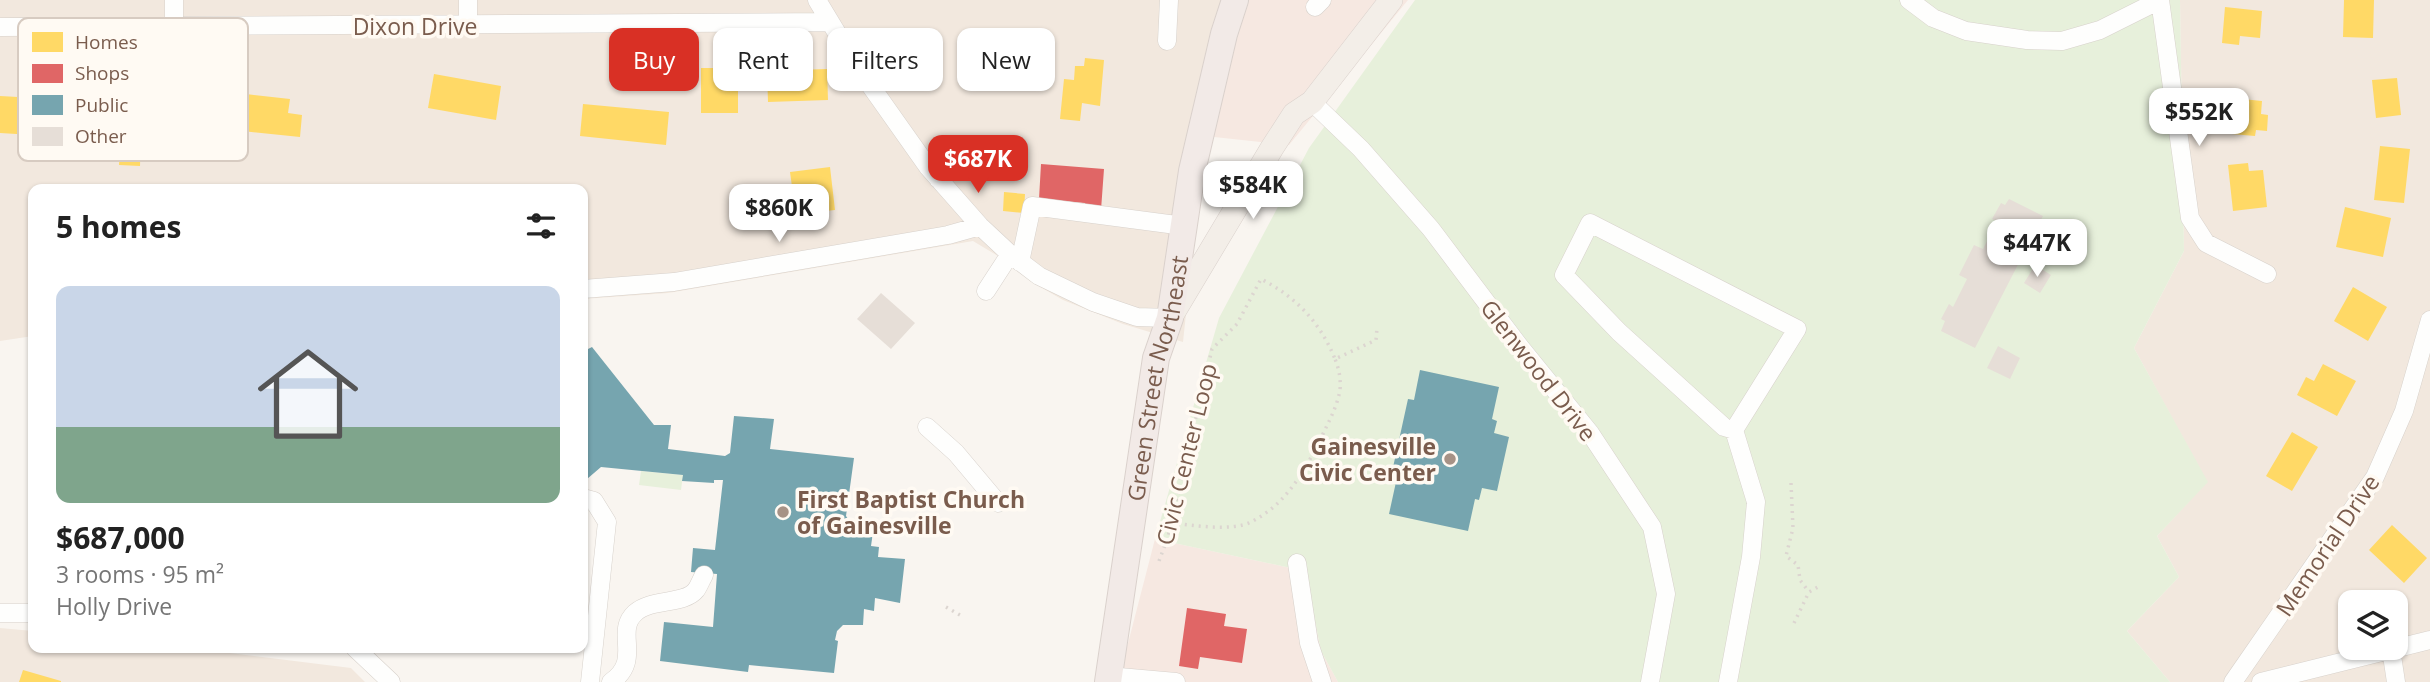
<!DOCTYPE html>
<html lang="en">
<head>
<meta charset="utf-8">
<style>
	:root { --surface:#fff; --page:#f2f2f2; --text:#222; --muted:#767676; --line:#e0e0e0; --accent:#d93025 }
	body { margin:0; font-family:"Open Sans",sans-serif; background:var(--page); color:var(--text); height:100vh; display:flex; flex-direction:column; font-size:26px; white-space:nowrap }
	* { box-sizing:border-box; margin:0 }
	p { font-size:23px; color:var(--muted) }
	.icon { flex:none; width:38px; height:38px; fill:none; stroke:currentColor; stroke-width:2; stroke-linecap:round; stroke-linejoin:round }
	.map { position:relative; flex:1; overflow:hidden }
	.panel { position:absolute; left:28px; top:184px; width:560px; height:469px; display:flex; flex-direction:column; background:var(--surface); border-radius:14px; box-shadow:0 2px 5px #0004 }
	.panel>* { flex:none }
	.guide { position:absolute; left:609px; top:28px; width:665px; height:63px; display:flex; gap:14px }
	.buttons { position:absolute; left:2338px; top:590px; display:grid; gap:14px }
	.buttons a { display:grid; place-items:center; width:70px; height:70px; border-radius:14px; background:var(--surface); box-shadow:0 2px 5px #0004; font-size:35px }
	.price { position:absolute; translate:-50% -60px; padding:0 16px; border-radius:14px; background:#fff; color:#222; font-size:23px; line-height:46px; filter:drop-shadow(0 2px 4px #0008) }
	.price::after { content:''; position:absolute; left:50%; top:42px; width:21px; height:16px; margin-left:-10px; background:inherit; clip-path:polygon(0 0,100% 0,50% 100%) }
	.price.selected { background:var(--accent); color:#fff }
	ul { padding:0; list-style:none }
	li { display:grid; align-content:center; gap:14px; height:371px; padding:0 28px }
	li+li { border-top:2px solid var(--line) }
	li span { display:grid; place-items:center; height:217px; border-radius:14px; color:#555 }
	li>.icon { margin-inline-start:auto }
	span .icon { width:126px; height:126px; fill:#fffc; stroke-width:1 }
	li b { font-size:30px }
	h2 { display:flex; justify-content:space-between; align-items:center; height:84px; padding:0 28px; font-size:30px }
	.pill { padding:0 24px; border-radius:14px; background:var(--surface); box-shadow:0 2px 5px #0004; font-size:24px; line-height:63px }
	.pill.selected { background:var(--accent); color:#fff }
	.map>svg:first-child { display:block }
</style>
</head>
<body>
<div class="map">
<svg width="2430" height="682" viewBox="0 0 2430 682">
	<rect width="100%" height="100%" fill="#f9f5f0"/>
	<path fill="#f2e8de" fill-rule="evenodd" d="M0 0H1245L1205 136 1183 342 1123 324 1063 300 1030 281 998 256 973 241 668 293 583 299V189H33V336L0 341Z
		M2180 0H2430V682H2170L2127 631 2179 577 2157 536 2207 482 2134 348 2184 251ZM2350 602H2396V648H2350Z
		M0 628 33 631V648H189L351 668 365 682H0Z"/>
	<path fill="#f6e8e1" d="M1245 0H1408L1289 145 1205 136Z
		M1155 539 1305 571 1321 651 1338 682H1118Z"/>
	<path fill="#e7f0db" d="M1415 0H2180L2184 251 2134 348 2208 482 2157 536 2179 577 2127 631 2170 682H1338L1321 651 1305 571 1155 539 1219 318 1309 148Z
		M641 471 683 475 681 490 639 485Z"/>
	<path fill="#ffd966" d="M2344 0H2374L2373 38 2343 37Z
		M2225 7 2262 11 2260 38 2240 36 2239 45 2222 43Z
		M1085 58 1104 60 1100 106 1082 103 1080 121 1060 119 1064 79 1074 80 1075 66H1084Z
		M701 68H738V113H701Z
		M827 69 828 100 768 102 767 71Z
		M434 74 501 86 496 120 428 108Z
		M2397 78 2401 115 2376 118 2372 80Z
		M246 94 290 99 288 113 302 115 300 137 242 131Z
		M87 95 125 97 124 110H135V126L141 127 140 166 119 165 120 148 84 146Z
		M0 96 54 99 52 148 33 146V135L0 133Z
		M2222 97 2262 101 2261 114 2268 115 2267 131 2256 130 2255 136 2220 133Z
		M583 104 669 112 666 145 580 136Z
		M2380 146 2410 149 2404 203 2374 200Z
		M2248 163 2249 171 2263 170 2267 207 2233 211 2228 165Z
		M830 167 835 210 807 213 805 200 794 201 790 172Z
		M1004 192 1025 194 1024 213 1003 211Z
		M2345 207 2391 218 2383 257 2336 247Z
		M2353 287 2387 307 2368 341 2334 321Z
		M2323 364 2356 381 2337 416 2297 395 2306 377 2314 381Z
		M2292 432 2318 447 2292 491 2266 476Z
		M2392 525 2427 558 2404 583 2369 550Z
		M23 670 61 681V682H19Z"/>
	<path fill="#e06666" d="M1041 164 1104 169 1101 210 1085 208V203L1039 199Z
		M1187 608 1226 614 1224 626 1247 629 1242 663 1200 657 1198 669 1179 666Z"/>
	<path fill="#76a5af" d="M583 346 586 350 592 347 654 425H671L668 449 725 456 730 453 734 416 774 419 770 449 854 458 846 516 855 529 873 532 871 546 879 547 878 557 905 559 900 603 875 598 874 611 864 609 863 625H843L837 631 835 640 838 641 834 673 749 665 748 672 660 661 664 622 713 627 717 574 691 572 693 548 715 550 723 480H714V483L682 481 683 475 601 467 587 479H583Z
		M1420 370 1499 387 1492 419 1497 421 1494 433 1509 437 1497 491 1482 488 1479 500 1475 499 1468 531 1389 514 1396 482 1390 481 1408 399 1414 400Z"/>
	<path fill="#e6ded7" d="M2009 199 2043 216 1975 348 1941 331 1945 321 1941 319 1949 304 1953 307 1967 279 1959 275 1974 245 1983 249 1997 221 1992 219 2001 203 2005 205Z
		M2035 265 2051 275 2040 293 2024 283Z
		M881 293 915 323 891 349 857 319Z
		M1998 346 2020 358 2010 379 1987 368Z"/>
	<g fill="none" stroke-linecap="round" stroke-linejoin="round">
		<defs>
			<path id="minor" d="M468 0V26
				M817 0 858 68 928 167 980 226 1010 254 1039 276 1093 302 1137 317 1170 318
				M1909 0 1933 18 1966 31 2027 40 2062 41 2100 30 2160 0
				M2160 0 2190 218 2206 243 2267 274
				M1315 7 1322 0
				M0 27 829 22
				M174 27V0
				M1167 41 1169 0
				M1312 102 1361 149 1431 229 1520 347 1590 433 1652 527 1666 594 1650 682
				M938 179 957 163 1004 170
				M1020 262 1032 206 1184 226
				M583 289 674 282 948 235 980 226
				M986 291 1010 254
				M927 427 956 453 998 503
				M583 498 594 501 607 522 590 682
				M1297 563 1309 643 1322 682
				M0 613H33
				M355 648 391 682
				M2391 649 2396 682
				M1108 676 1176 682
				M611 682C643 660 614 632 635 613 651 598 684 605 696 590 699 586 701 580 704 575
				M1728 682 1751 557 1756 502 1734 430 1797 329 1590 223 1564 275 1619 332 1724 427 1734 430
				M2233 682 2375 477 2404 411 2430 320
				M2261 682 2430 640"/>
			<path id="major" d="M1172 315 1272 148 1294 114 1312 102 1391 0"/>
			<g id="highway">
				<path id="s1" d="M1108 682 1156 358 1170 318 1192 171 1224 34 1235 0"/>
			</g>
		</defs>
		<use href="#minor" stroke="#d7d1cb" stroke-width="19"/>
		<use href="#major" stroke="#dad1cc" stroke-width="24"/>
		<use href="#highway" stroke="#dad1cc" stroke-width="28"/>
		<path stroke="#dcd5d0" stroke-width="3.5" stroke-dasharray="2 5" stroke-linecap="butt" d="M1791 483 1793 528 1786 556 1798 565 1800 580 1809 592
			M1171 523C1193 525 1231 532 1251 522 1287 504 1305 470 1322 436 1329 421 1337 407 1340 390 1341 379 1339 369 1335 359
			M1159 561 1168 537 1212 349 1237 324 1261 279C1296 297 1320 322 1335 359L1376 340 1377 328
			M946 607 960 615
			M1794 623 1809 592 1818 587"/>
		<use href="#minor" stroke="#fefefd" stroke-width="18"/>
		<use href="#major" stroke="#f3eee8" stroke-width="23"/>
		<use href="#highway" stroke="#f2eae7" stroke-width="26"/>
	</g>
	<g fill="#a69286" stroke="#fffaf3" stroke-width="2.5">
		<circle cx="1450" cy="459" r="7"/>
		<circle cx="783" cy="512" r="7"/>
	</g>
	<g text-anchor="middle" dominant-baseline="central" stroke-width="7" stroke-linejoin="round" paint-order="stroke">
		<g font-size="23" fill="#7a5c4d" stroke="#fffaf3">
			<text x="415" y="26">Dixon Drive</text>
			<text transform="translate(1539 370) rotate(52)">Glenwood Drive</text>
			<text stroke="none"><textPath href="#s1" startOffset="308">Green Street Northeast</textPath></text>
			<text transform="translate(1186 454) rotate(-76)">Civic Center Loop</text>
			<text transform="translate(2327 545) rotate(-56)">Memorial Drive</text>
		</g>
		<g font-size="23" font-weight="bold" fill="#7a5c4d" stroke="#fffaf3" text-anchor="end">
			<text x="1436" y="446">Gainesville<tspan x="1436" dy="26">Civic Center</tspan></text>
			<text x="797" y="499" text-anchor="start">First Baptist Church<tspan x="797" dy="26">of Gainesville</tspan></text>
		</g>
	</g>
	<rect x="18" y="18" width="230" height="143" rx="10" fill="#fffaf3" stroke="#d7cbc1" stroke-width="2"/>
	<rect x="32" y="32" width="31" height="20" fill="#ffd966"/>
	<rect x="32" y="64" width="31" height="19" fill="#e06666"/>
	<rect x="32" y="95" width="31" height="20" fill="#76a5af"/>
	<rect x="32" y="127" width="31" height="19" fill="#e6ded7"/>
	<g font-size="19" fill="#7a5c4d">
		<text x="75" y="49">Homes</text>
		<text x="75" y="80">Shops</text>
		<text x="75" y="112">Public</text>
		<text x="75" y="143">Other</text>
	</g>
</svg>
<div class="buttons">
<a><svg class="icon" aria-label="layers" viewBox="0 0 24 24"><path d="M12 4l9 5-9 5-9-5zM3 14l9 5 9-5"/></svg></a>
</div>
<b class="price" style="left:2199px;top:148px">$552K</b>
<b class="price selected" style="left:978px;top:195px">$687K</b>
<b class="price" style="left:1253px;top:221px">$584K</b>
<b class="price" style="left:779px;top:244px">$860K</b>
<b class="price" style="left:2037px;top:279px">$447K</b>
<div class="guide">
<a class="pill selected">Buy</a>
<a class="pill">Rent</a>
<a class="pill">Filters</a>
<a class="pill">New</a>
</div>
<section class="panel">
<h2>5 homes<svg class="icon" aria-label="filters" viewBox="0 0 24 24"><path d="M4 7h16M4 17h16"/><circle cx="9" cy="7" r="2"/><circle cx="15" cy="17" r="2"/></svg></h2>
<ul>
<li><span style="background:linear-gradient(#c9d6e8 65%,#7fa58c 0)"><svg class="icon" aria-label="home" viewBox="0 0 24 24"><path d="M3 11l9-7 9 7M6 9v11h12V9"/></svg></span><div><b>$687,000</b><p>3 rooms · 95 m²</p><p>Holly Drive</p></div></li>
</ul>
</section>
</div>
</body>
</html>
